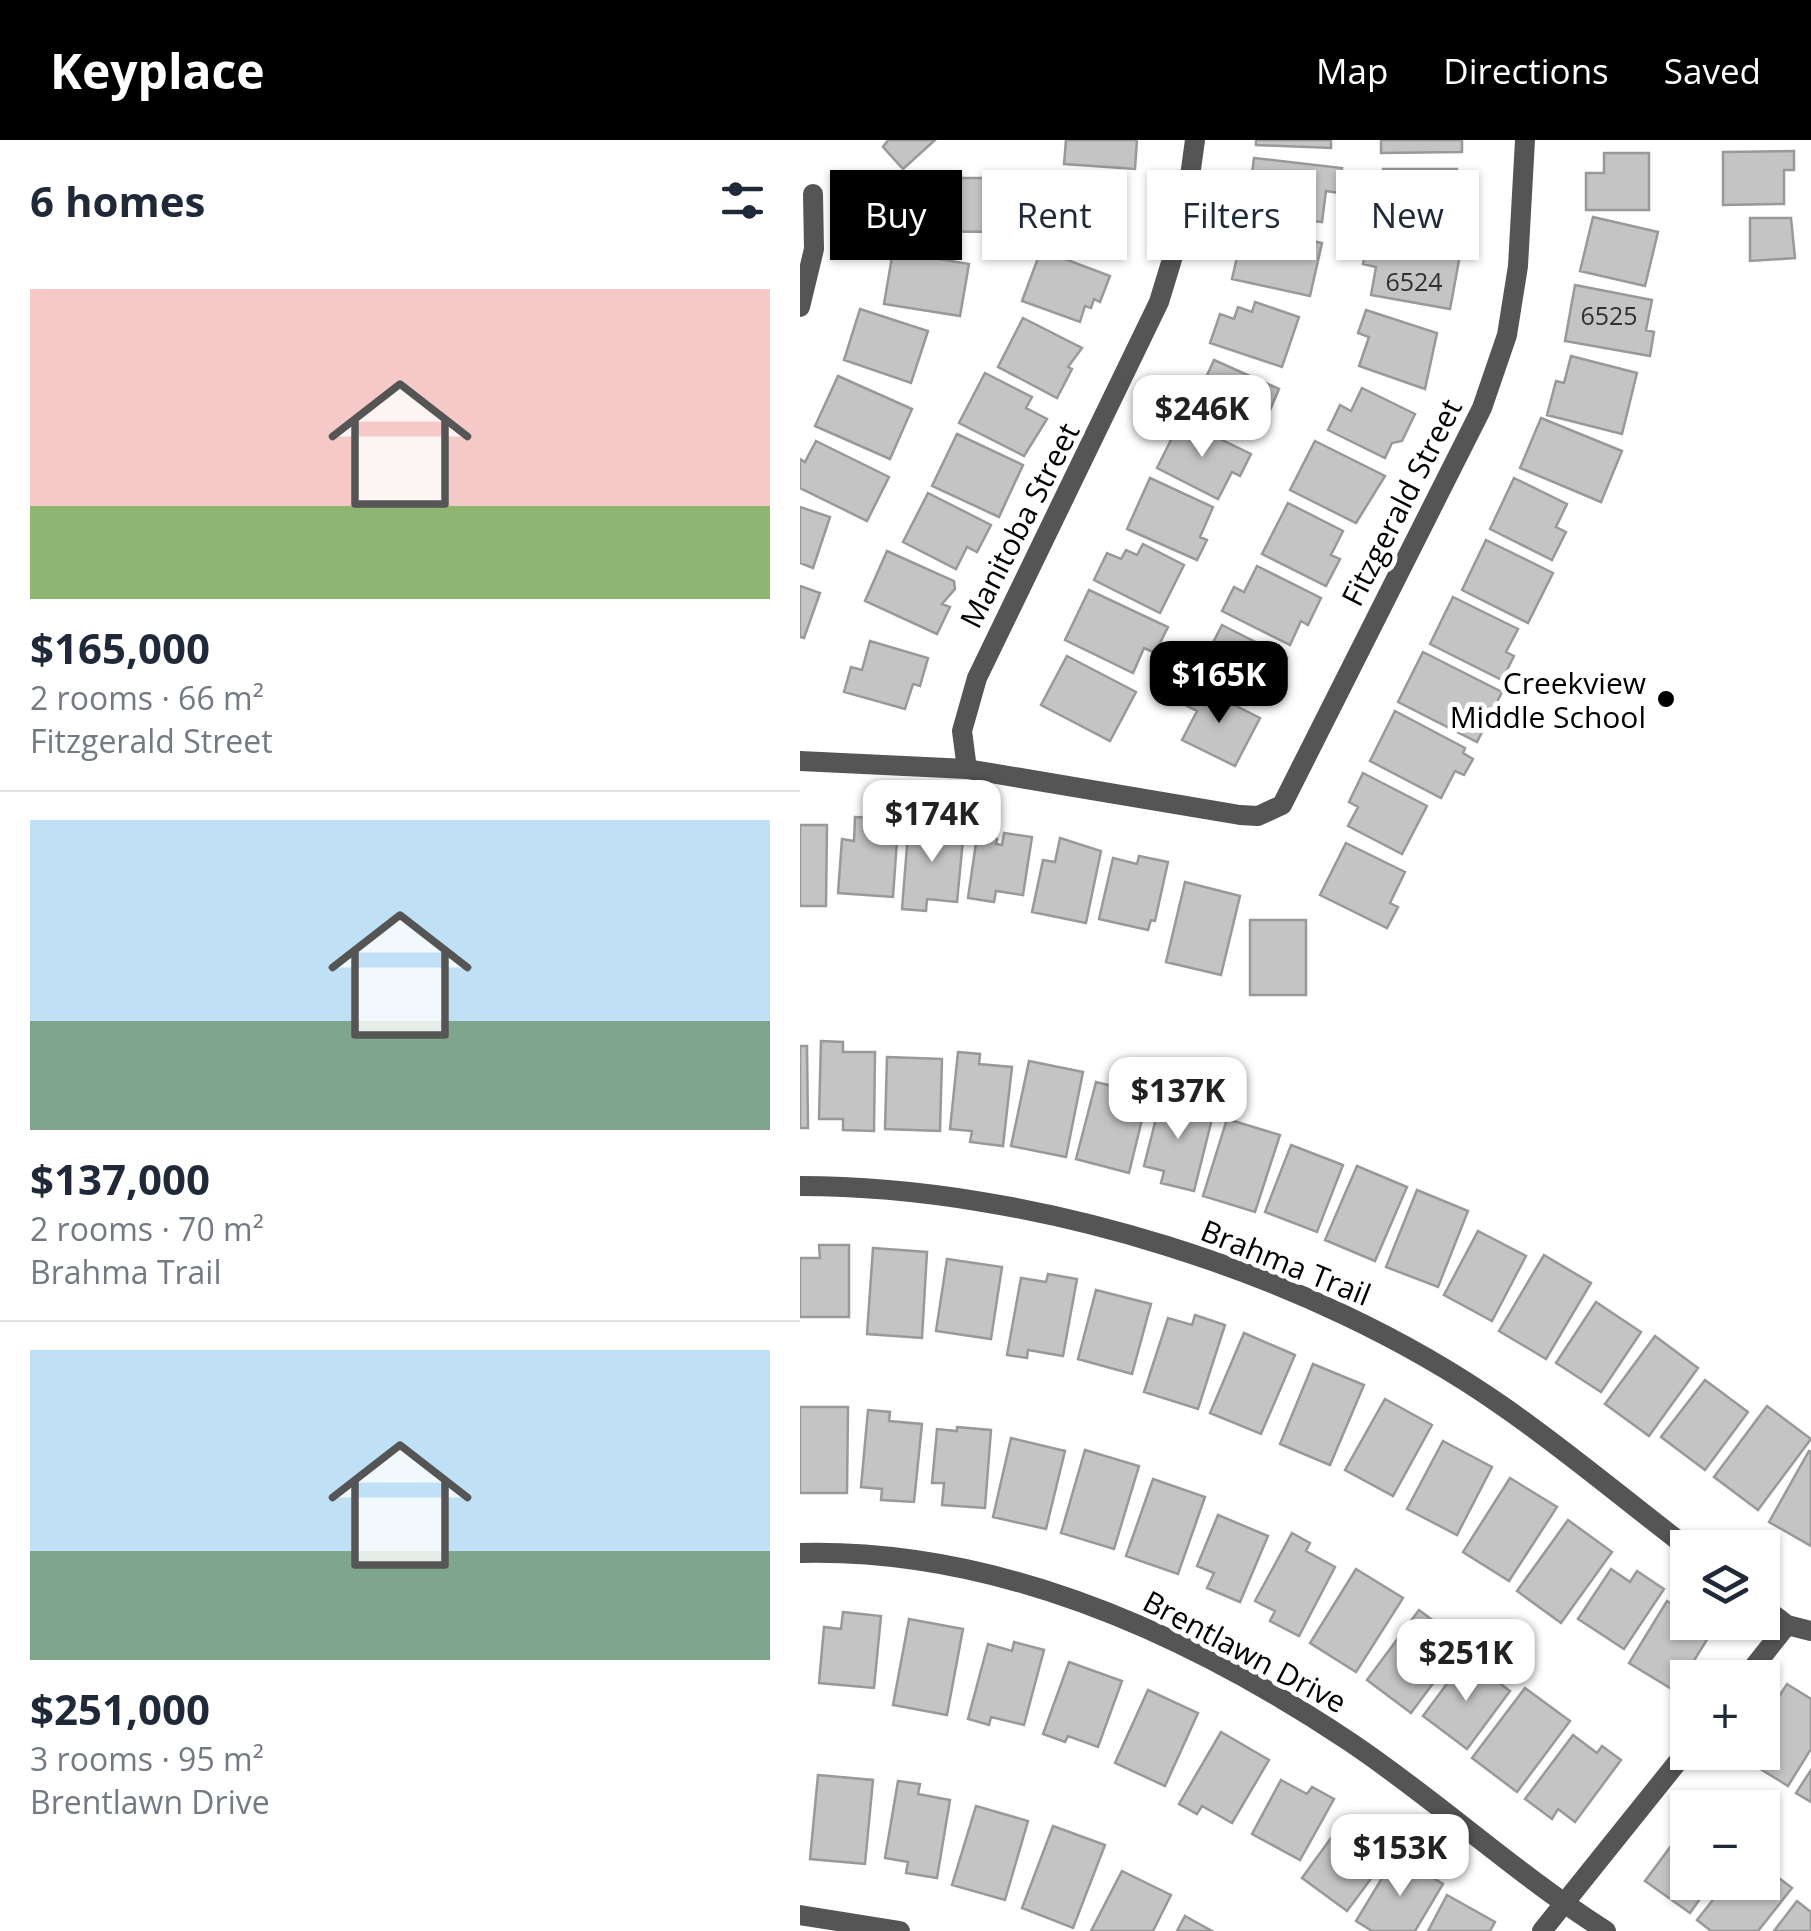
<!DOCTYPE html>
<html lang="en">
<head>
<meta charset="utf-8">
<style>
	:root { --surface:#fff; --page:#f2f2f3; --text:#1f2937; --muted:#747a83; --line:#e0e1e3; --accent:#000 }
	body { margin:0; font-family:"Open Sans",sans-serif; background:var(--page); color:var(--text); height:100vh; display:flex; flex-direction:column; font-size:38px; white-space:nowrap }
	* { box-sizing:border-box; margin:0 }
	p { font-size:32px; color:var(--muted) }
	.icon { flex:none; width:55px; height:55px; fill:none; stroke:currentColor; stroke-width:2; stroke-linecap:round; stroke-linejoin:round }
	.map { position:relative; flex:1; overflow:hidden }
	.panel { display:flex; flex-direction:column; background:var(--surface); width:800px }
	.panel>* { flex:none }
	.top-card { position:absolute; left:30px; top:30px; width:830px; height:90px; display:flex; gap:20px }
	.tools { position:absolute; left:870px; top:1390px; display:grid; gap:20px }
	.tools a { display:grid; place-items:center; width:110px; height:110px; border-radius:0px; background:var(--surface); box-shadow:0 2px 8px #0004; font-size:50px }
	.price { position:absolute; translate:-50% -85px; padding:0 22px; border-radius:20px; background:#fff; color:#222; font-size:32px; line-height:65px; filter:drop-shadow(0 2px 5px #0008) }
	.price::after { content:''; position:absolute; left:50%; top:60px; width:30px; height:22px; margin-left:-15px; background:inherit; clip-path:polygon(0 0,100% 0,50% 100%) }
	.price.on { background:var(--accent); color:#fff }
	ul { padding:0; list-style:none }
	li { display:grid; align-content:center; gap:20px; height:530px; padding:0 30px }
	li+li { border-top:2px solid var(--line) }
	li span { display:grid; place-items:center; height:310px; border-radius:0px; color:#555 }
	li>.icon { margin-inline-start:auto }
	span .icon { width:180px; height:180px; fill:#fffc; stroke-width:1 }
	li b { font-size:42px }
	h2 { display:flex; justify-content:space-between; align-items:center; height:120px; padding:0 30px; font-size:42px }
	.chip { padding:0 35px; border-radius:0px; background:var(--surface); box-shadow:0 2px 8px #0004; font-size:35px; line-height:90px }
	.chip.on { background:var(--accent); color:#fff }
	header { display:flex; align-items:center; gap:60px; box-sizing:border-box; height:140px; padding:0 50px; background:var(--accent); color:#fff }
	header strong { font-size:48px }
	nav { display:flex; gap:55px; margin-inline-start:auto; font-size:35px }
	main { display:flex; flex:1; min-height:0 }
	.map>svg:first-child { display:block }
</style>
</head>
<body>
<header>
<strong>Keyplace</strong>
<nav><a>Map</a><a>Directions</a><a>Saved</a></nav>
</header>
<main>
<section class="panel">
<h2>6 homes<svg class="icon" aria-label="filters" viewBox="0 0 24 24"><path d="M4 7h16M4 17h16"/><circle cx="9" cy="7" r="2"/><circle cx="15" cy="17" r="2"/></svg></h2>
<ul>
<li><span style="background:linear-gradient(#f6c9c9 70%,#8fb573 0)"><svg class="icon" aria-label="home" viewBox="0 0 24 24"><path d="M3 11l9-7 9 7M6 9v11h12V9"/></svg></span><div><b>$165,000</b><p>2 rooms · 66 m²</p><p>Fitzgerald Street</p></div></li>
<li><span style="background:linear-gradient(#bfe0f5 65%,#7fa58c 0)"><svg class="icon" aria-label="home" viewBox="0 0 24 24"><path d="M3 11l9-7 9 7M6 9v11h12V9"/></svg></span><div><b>$137,000</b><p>2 rooms · 70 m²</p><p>Brahma Trail</p></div></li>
<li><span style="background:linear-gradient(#bfe0f5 65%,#7fa58c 0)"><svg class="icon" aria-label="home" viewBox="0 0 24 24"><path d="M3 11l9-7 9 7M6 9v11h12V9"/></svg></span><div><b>$251,000</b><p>3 rooms · 95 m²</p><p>Brentlawn Drive</p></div></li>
</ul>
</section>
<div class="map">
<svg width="1011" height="1791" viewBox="0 0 1011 1791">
	<rect width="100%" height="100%" fill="#fff"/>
	<path fill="#c4c4c4" stroke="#999" stroke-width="2.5" d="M135 0 103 29 83 7 88 0Z
		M266 0H337L335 29 264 24Z
		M456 0H531V8L456 5Z
		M581 0H662V12L581 13Z
		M994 11V30H984V64L923 65V12Z
		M804 13H849V70H786V33H804Z
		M454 18 542 28 539 53 526 51 522 82 447 73Z
		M583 29H657L655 54 665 55V85H595V54H583Z
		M245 36 307 50 301 77 325 83 320 109 234 91Z
		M112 38H195V92L112 91Z
		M793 77 858 92 845 146 780 131Z
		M950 78H991L995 118 950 121Z
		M444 86 522 103 510 156 432 139Z
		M568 99 660 115 650 169 571 155 576 127 563 124Z
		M241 110 310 136 300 162 294 159 291 168 285 166 280 182 222 161Z
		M93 111 169 124 160 176 84 164Z
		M775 145 852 160 846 190 854 192 850 216 765 201Z
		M455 162 499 177 482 227 410 203 420 174 434 179 438 167 452 172Z
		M60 169 128 191 111 243 44 220Z
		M566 170 637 193 625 249 559 226 569 197 558 193Z
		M223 178 282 208 268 227 272 229 257 258 198 227Z
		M771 216 837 233 822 294 747 275 756 241 764 243Z
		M414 220 479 249 470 270 461 266 448 294 385 265 397 239 404 242Z
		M185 233 232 257 226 268 247 279 224 316 159 283Z
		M38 236 112 269 90 319 15 286Z
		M562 248 615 274 602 301 592 303 585 318 528 290 540 265 551 271Z
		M741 278 822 311 801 362 720 328Z
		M381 280 451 314 440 336 432 332 418 359 357 328Z
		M157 294 223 325 199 377 132 346Z
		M16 301 89 337 67 381 0 348V319L5 322Z
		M515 301 585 336 556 383 490 350Z
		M350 338 413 367 400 397 407 400 397 420 327 389Z
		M714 338 767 364 756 387 766 392 752 420 690 389Z
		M128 353 191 385 177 412 167 407 156 429 103 402Z
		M488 363 543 391 531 415 540 419 526 446 462 414Z
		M0 367 30 377 13 428 0 423Z
		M686 400 753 433 728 483 662 450Z
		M343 404 384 425 360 473 294 440 307 413 321 419 326 410 337 415Z
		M87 411 154 441 155 449 142 464 150 467 137 494 65 461Z
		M457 426 521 458 508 485 501 481 490 505 422 471 434 447 444 452Z
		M0 446 20 453 4 498 0 497Z
		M289 450 368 487 355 513 344 508 333 533 265 500Z
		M653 457 718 489 706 512 714 516 702 540 630 504Z
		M422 485 487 518 469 559 450 549 445 558 397 534Z
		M70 501 128 518 120 546 113 544 105 569 44 552 51 527 62 530Z
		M623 512 702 552 677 602 598 562Z
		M267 516 336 552 310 601 241 565Z
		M395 545 460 578 435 626 382 600 397 571 385 565Z
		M595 571 665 608 663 613 673 619 664 635 655 631 641 658 570 621Z
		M563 633 627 666 602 714 548 686 558 667 549 662Z
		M55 677 72 678V684L98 686 93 757 38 753 42 699 54 701Z
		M109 681 164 689 157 762 127 759 126 771 102 769Z
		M0 685H27L26 766H0Z
		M204 693 232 697 223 755 196 751 194 762 168 758 177 696 197 699 196 704 202 705Z
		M260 698 301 711 286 783 232 772 243 720 255 722Z
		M546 703 605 732 590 763 598 767 587 788 520 755Z
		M339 716 368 722 355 781 351 780 348 790 299 779 313 718 337 724Z
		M385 742 440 756 421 835 366 822Z
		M450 780H506V855H450Z
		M21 901 43 902V912H75L74 991 43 990V979H19Z
		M0 906H7L8 988H0Z
		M158 912 180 914 179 924 212 927 203 1006 170 1002 172 991 150 989Z
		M87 917 142 919 140 991 85 989Z
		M229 921 283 932 266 1017 211 1006Z
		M296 942 348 955 329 1033 276 1019Z
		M363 951 384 956 381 967 413 975 394 1051 361 1043 364 1031 344 1026Z
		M427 979 480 995 455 1072 403 1056Z
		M491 1005 543 1025 517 1092 465 1072Z
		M557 1026 607 1047 575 1121 525 1100Z
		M617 1050 668 1071 638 1147 586 1127Z
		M678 1091 726 1116 692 1181 644 1155Z
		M19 1105H49V1177H0V1118H20Z
		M73 1108 127 1112 122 1198 67 1194Z
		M744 1115 791 1143 746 1219 699 1191Z
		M147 1119 202 1127 191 1199 136 1191Z
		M248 1134 277 1139 263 1216 228 1210 227 1218 207 1215 221 1138 246 1142Z
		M296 1150 351 1164 332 1234 278 1219Z
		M796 1162 841 1192 801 1252 756 1223Z
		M395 1175 425 1185 398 1269 344 1252 368 1178 392 1185Z
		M444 1193 495 1215 461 1294 410 1273Z
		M855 1196 898 1228 849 1296 805 1264Z
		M513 1224 564 1245 530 1325 480 1304Z
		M905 1240 948 1272 905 1330 861 1297Z
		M585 1259 632 1285 593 1356 545 1330Z
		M967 1266 1011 1299 958 1370 914 1337Z
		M0 1267H48L47 1353H0Z
		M68 1270 90 1272 89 1281 122 1284 114 1362 81 1360 82 1349 61 1347Z
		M157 1287 191 1290 185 1368 142 1365 144 1343H132L137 1289 157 1291Z
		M211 1298 265 1311 246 1389 193 1377Z
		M643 1301 692 1327 657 1395 607 1369Z
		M285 1310 339 1326 314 1409 261 1393Z
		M1009 1311 1011 1312V1406L969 1382Z
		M710 1338 757 1367 709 1441 663 1412Z
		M353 1339 405 1357 378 1434 326 1416Z
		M418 1375 468 1396 440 1462 407 1448 414 1433 397 1426Z
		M768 1380 812 1412 761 1483 717 1451Z
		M492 1393 510 1403 506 1411 535 1427 499 1496 470 1481 475 1471 455 1461Z
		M556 1429 603 1458 556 1532 510 1503Z
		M811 1429 830 1442 837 1431 864 1449 824 1509 778 1479Z
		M867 1461 888 1474V1482H901L913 1490 875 1551 829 1523Z
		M619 1470 663 1503 611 1573 567 1540Z
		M43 1472 81 1476 74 1548 19 1543 24 1487 41 1489Z
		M109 1479 163 1489 147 1575 93 1565Z
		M214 1502 244 1510 224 1585 191 1577 189 1585 168 1579 188 1504 212 1511Z
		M666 1518 710 1551 667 1609 623 1576Z
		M269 1522 322 1541 298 1607 268 1596 265 1602 243 1594Z
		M987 1544 1011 1559V1609L988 1646 941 1617 944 1612H962V1583Z
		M725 1548 770 1581 717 1652 672 1618Z
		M348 1550 398 1573 365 1646 315 1623Z
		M421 1592 469 1620 432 1683 402 1666 397 1674 379 1664Z
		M773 1595 797 1613 802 1606 821 1620 775 1682 758 1669 752 1679 725 1659Z
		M1011 1630V1662L996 1653Z
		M18 1635 73 1640 65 1724 10 1719Z
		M481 1640 507 1654 512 1647 534 1659 500 1720 452 1694Z
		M98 1641 120 1644 118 1654 150 1660 137 1738 106 1733 108 1722 85 1718Z
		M176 1666 228 1681 205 1760 152 1745Z
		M547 1676 593 1709 547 1771 502 1738Z
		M888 1683V1742H912L890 1773 845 1741Z
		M253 1686 305 1705 273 1788 222 1768Z
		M596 1715 643 1744 615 1791H572L556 1781Z
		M962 1725 992 1748 958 1791H911L897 1780 927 1742H962Z
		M322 1731 371 1755 353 1791H291Z
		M647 1755 695 1782 690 1791H628Z
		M997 1761 1011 1772V1791H974Z
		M385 1776 412 1791H377Z"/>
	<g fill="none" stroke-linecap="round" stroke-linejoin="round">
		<path stroke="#555" stroke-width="20" d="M0 167 14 109 13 54
			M0 621 167 629 440 675 458 676 482 665 682 268 707 195 718 126 725 0
			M167 629 162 591 177 538 359 162 384 80 395 0
			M0 1046C231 1046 511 1132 701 1265 765 1309 826 1361 888 1408
			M0 1413C199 1408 388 1494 550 1602 638 1661 716 1734 806 1791
			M962 1466 987 1485 1011 1491
			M945 1538 987 1485
			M0 1775 100 1791
			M742 1791 888 1609"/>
	</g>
	<circle fill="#000" stroke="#fff" stroke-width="4" cx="866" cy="559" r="10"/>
	<g text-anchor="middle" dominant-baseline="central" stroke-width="10" stroke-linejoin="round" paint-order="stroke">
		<g font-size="25" fill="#313131">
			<text x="614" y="141">6524</text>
			<text x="809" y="175">6525</text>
		</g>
		<g font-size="30" fill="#000" stroke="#fff">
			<text transform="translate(601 362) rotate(-63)">Fitzgerald Street</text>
			<text transform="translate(219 385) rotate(-63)">Manitoba Street</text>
			<text transform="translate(486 1122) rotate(22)">Brahma Trail</text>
			<text transform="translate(445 1511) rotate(28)">Brentlawn Drive</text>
		</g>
		<g font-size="30" fill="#000" stroke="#fff" text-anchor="end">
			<text x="846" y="542">Creekview<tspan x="846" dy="34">Middle School</tspan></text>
		</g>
	</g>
</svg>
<div class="tools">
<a><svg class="icon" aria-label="layers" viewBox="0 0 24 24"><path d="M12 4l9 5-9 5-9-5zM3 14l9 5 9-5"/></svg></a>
<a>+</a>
<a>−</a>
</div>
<b class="price" style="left:402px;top:320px">$246K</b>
<b class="price on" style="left:419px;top:586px">$165K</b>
<b class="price" style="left:132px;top:725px">$174K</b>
<b class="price" style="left:378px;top:1002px">$137K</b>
<b class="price" style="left:666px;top:1564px">$251K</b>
<b class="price" style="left:600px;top:1759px">$153K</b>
<div class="top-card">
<a class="chip on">Buy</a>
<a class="chip">Rent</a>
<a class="chip">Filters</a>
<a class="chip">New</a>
</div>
</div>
</main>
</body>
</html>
